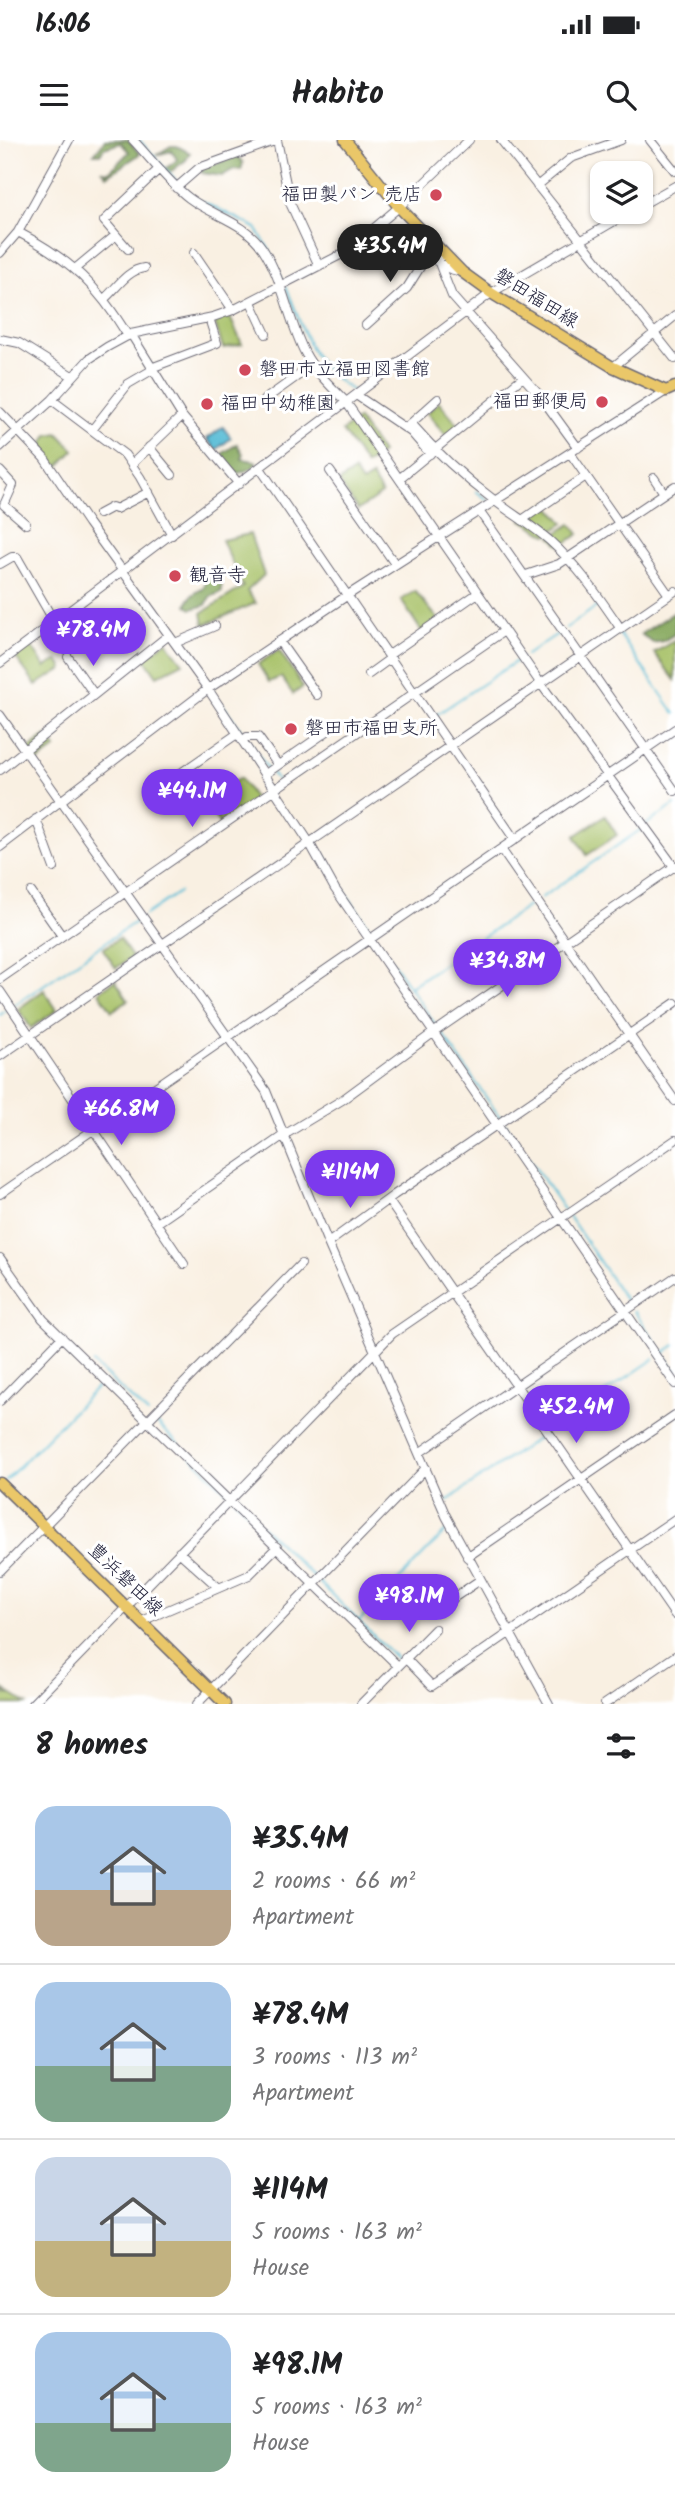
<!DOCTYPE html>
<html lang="en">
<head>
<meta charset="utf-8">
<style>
	:root { --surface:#fff; --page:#f6f6f6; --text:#202124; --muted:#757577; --line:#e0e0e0; --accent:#7c3aed }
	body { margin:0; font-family:Kalam,"Klee One",sans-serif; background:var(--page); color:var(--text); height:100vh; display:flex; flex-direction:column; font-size:26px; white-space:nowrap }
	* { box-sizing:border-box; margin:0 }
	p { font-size:23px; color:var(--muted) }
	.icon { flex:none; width:38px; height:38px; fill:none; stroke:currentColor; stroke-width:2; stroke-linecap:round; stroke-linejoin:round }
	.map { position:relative; height:1564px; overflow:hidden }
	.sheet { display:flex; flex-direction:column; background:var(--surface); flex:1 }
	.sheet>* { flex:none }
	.controls { position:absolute; left:590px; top:21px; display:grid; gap:14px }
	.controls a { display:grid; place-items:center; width:63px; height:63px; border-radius:14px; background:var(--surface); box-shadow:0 2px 5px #0004; font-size:35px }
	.price { position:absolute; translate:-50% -60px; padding:0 16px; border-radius:24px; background:var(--accent); color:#fff; font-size:23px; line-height:46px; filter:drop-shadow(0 2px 4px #0008) }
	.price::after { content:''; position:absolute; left:50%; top:42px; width:21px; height:16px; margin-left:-10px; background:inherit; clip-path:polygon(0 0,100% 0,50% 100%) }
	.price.on { background:#222; color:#fff }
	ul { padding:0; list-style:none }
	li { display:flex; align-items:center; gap:21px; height:175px; padding:0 35px }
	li+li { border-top:2px solid var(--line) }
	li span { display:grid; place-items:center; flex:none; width:196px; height:140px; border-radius:21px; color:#555 }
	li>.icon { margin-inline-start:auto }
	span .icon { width:84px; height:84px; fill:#fffc; stroke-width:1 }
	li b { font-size:30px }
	h2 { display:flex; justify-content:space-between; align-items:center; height:84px; padding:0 35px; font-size:30px }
	.status { display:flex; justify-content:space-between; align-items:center; height:49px; padding:0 35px; background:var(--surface); direction:ltr }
	.status svg { height:19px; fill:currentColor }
	header { display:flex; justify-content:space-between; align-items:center; height:91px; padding:0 35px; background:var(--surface); font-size:32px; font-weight:600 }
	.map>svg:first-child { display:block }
</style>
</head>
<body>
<div class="status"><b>16:06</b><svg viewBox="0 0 49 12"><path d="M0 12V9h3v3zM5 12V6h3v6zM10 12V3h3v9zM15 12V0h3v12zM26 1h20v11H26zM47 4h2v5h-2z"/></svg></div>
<header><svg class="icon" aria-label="menu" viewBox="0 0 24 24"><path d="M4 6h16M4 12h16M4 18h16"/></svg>Habito<svg class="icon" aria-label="search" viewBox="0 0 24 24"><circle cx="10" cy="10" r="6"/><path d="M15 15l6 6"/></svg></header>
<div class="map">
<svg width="675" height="1564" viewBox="0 0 675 1564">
	<rect width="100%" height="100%" fill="#fff"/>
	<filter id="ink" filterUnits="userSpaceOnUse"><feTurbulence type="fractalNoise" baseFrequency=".0143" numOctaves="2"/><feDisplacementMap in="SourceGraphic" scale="14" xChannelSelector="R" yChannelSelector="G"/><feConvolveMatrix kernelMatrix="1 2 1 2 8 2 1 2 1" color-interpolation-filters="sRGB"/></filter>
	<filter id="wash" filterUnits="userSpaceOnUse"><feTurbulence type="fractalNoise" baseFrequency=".00686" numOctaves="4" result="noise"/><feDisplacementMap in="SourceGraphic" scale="28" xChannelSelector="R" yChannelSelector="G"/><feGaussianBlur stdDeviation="1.57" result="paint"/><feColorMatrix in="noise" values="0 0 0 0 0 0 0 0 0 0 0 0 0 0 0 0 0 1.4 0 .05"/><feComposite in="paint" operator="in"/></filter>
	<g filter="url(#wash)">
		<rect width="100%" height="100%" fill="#f9f0e2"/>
		<path fill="#a7c167" stroke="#647251" stroke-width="2" d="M229 175 242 204 223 208 214 180Z
			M439 262 461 288 449 299 427 273Z
			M358 279 382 313 366 325 342 291Z
			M58 293 74 310 58 327 45 311 43 304 48 295Z
			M354 331 362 343 372 337 382 354 358 370 339 342Z
			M547 363 564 383 547 395 522 380Z
			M571 384 579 394 561 406 551 397Z
			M250 394 264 435 247 451 256 463 204 485 202 473 243 447 222 400Z
			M415 451 439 480 422 492 401 460Z
			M675 500V540L654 513Z
			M166 501 183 523 157 536 145 519Z
			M30 504 45 527 58 520 63 529 36 545 14 515Z
			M279 510 303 547 293 554 281 537 269 542 258 524Z
			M46 596 56 608 36 623 27 610Z
			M240 638 257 662 221 686 205 662Z
			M605 676 617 695 587 715 575 696Z
			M119 798 132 817 116 828 103 809Z
			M115 840 128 860 112 871 99 852Z
			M44 850 57 870 31 888 18 869Z
			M0 1547 27 1564H0V1554L12 1555 0 1550Z"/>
		<path fill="#85a75c" stroke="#54644c" stroke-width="2" d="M105 0H128L140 14 107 36 103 31 109 32 129 12 121 3 104 8 100 14H94Z
			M171 6H177L190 13 186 20 170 32 165 29 177 20 172 11 156 15Z
			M238 16 243 23 241 30 234 29 222 36 202 33 200 29Z
			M237 304 243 314 242 319 255 321 257 323 251 329 236 334 222 314Z
			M214 436 221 442 222 452 210 457 206 465 192 469 187 466C188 457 195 452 203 449L208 437Z
			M675 472V494L663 501 653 503 641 494Z"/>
		<path fill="#57bcd6" stroke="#3c6f88" stroke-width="2" d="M223 287 231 298 216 310 207 299Z"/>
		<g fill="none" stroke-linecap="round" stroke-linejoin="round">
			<path stroke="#57bcd6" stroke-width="2" d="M139 0 178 43
				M182 47 191 55
				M196 58 256 88 270 111 283 142
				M286 147C307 195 306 222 356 253
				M476 351 488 360
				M141 450 155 469
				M566 488 599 465
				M618 492 675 574
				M526 515 559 493
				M223 565 244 594
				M436 575 521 518
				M247 599 268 629
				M272 633 278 641
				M647 684 675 665
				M321 710 343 749 372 792
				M541 758 643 688
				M145 775 179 752
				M377 800 437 887
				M410 847 533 763
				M13 866 141 778
				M0 875 8 869
				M441 892 501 979
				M505 984 565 1071
				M569 1076 628 1164
				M634 1171 675 1231
				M659 1216 675 1205
				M93 1223 148 1274
				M154 1280 230 1355
				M551 1289 654 1219
				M6 1340 102 1242
				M234 1359 315 1438
				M447 1361 544 1294
				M319 1442 400 1522
				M359 1481 446 1391"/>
		</g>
	</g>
	<g filter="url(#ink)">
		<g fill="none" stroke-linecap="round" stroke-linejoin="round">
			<defs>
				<path id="minor" d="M133 0C151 19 168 42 189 58 213 76 245 82 263 109 284 142 288 180 305 213 315 232 332 247 346 262L541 544 675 728
					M277 0 290 63 319 126
					M501 0 675 219
					M650 0 675 31
					M537 46 571 18 621 0
					M176 48 199 28 277 0
					M640 66 675 46
					M377 86 450 129 462 132
					M18 92C70 119 98 146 128 196
					M128 109 104 81 159 29
					M439 111V123L452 156 541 257 578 308
					M0 113 18 92 69 0
					M194 113 233 170
					M76 128 116 95
					M104 159C116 149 127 130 144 128
					M251 162 266 194
					M366 185 407 148 427 116
					M131 194 182 276 239 344
					M0 199 19 203 72 236
					M613 227 675 176
					M151 228 217 203 209 178
					M356 255 411 292 430 314
					M52 260 125 315 140 337 172 395
					M264 260 313 225
					M0 272 44 318 88 383 208 549 309 702 335 749 675 1244
					M411 283C436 312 463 337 494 360 512 374 533 386 550 401 579 427 599 457 621 489
					M409 285 438 259
					M92 290 128 244 152 230
					M0 307 52 260 89 219 107 207 131 194 213 177 233 170 346 112 399 67 469 0
					M149 307 172 335
					M570 313 669 455
					M132 324 182 276
					M260 328 515 700
					M0 331 13 345 4 365 26 384
					M330 331 395 424
					M400 338 523 237
					M654 338 664 353
					M479 371 675 651
					M99 374 112 367 116 369 149 352
					M522 380 586 336
					M0 424 12 417H17L55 483
					M526 435 559 424 675 346
					M279 501 317 555
					M175 503 215 486
					M389 515 478 453
					M68 517 94 554
					M0 523 491 153 630 72
					M369 534 391 518
					M0 575 266 951 328 1103 446 1376 549 1564
					M242 601 247 597H258L278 625
					M0 630 169 495
					M264 635 329 590
					M162 646 237 594
					M36 679 54 728
					M0 707 208 549 348 455 666 251
					M501 709 675 961
					M31 752 62 796
					M0 839 504 491
					M0 851C61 942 122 1033 184 1124
					M0 916 675 451
					M0 1054 675 589
					M388 1060 675 1475
					M157 1083 284 995 342 960 433 893 675 726
					M328 1103 394 1055 675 863
					M0 1118 43 1179 398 1526
					M0 1261 62 1197
					M419 1313 675 1137
					M179 1412 219 1448
					M467 1417 675 1275
					M0 1431 301 1124
					M452 1459 480 1440
					M142 1481 249 1435 277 1407
					M405 1518 432 1546 675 1379
					M32 1564 392 1194 675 1000
					M197 1564 426 1328
					M361 1564 435 1489
					M605 1564 675 1516"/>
				<path id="major" d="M345 0 399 67 462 132 491 153 611 226 666 251 675 247
					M0 1343 225 1564"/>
			</defs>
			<use href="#minor" stroke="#6d6a75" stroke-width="10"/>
			<use href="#major" stroke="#6d6a75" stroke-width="13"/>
			<use href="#minor" stroke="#fff" stroke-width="8"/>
			<use href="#major" stroke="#eac769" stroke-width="10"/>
		</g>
	</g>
	<g fill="#d1495b" stroke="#fff" stroke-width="2.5">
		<circle cx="436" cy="55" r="7"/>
		<circle cx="245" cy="230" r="7"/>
		<circle cx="602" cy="262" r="7"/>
		<circle cx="207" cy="264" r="7"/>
		<circle cx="175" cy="436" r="7"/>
		<circle cx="291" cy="589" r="7"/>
	</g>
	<g text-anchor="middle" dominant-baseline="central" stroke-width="6" stroke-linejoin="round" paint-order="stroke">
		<g font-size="19" fill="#22223b" stroke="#fff" text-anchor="start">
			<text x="422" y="55" text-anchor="end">福田製パン 売店</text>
			<text x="259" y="230">磐田市立福田図書館</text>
			<text x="588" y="262" text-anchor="end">福田郵便局</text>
			<text x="221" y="264">福田中幼稚園</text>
			<text x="189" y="436">観音寺</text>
			<text x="305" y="589">磐田市福田支所</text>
		</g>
		<g font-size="19" fill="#22223b" stroke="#fff">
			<text transform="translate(536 159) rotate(32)">磐田福田線</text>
			<text transform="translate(125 1440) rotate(44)">豊浜磐田線</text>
		</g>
	</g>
</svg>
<div class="controls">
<a><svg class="icon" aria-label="layers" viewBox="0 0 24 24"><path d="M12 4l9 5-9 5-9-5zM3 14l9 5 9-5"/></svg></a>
</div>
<b class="price on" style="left:390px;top:144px">¥35.4M</b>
<b class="price" style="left:93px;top:528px">¥78.4M</b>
<b class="price" style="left:192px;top:689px">¥44.1M</b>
<b class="price" style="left:507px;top:859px">¥34.8M</b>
<b class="price" style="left:121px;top:1007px">¥66.8M</b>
<b class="price" style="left:350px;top:1070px">¥114M</b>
<b class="price" style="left:576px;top:1305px">¥52.4M</b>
<b class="price" style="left:409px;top:1494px">¥98.1M</b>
</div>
<section class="sheet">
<h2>8 homes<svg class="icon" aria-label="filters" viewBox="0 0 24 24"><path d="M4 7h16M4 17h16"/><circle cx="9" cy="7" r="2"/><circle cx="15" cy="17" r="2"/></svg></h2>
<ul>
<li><span style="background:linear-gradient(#a9c7e8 60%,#b9a48a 0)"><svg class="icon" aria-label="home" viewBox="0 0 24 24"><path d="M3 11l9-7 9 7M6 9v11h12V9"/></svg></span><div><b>¥35.4M</b><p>2 rooms · 66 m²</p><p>Apartment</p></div></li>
<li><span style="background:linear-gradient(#a9c7e8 60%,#7fa58c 0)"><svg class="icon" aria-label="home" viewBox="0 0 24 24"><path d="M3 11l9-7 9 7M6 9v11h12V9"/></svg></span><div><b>¥78.4M</b><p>3 rooms · 113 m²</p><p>Apartment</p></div></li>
<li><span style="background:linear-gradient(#c9d6e8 60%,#c2b280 0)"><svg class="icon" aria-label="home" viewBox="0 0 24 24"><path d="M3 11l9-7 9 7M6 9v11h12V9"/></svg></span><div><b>¥114M</b><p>5 rooms · 163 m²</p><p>House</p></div></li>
<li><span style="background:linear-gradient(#a9c7e8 65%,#7fa58c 0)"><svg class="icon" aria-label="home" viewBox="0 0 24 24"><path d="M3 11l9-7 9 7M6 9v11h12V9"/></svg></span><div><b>¥98.1M</b><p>5 rooms · 163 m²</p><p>House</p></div></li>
</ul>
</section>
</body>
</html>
